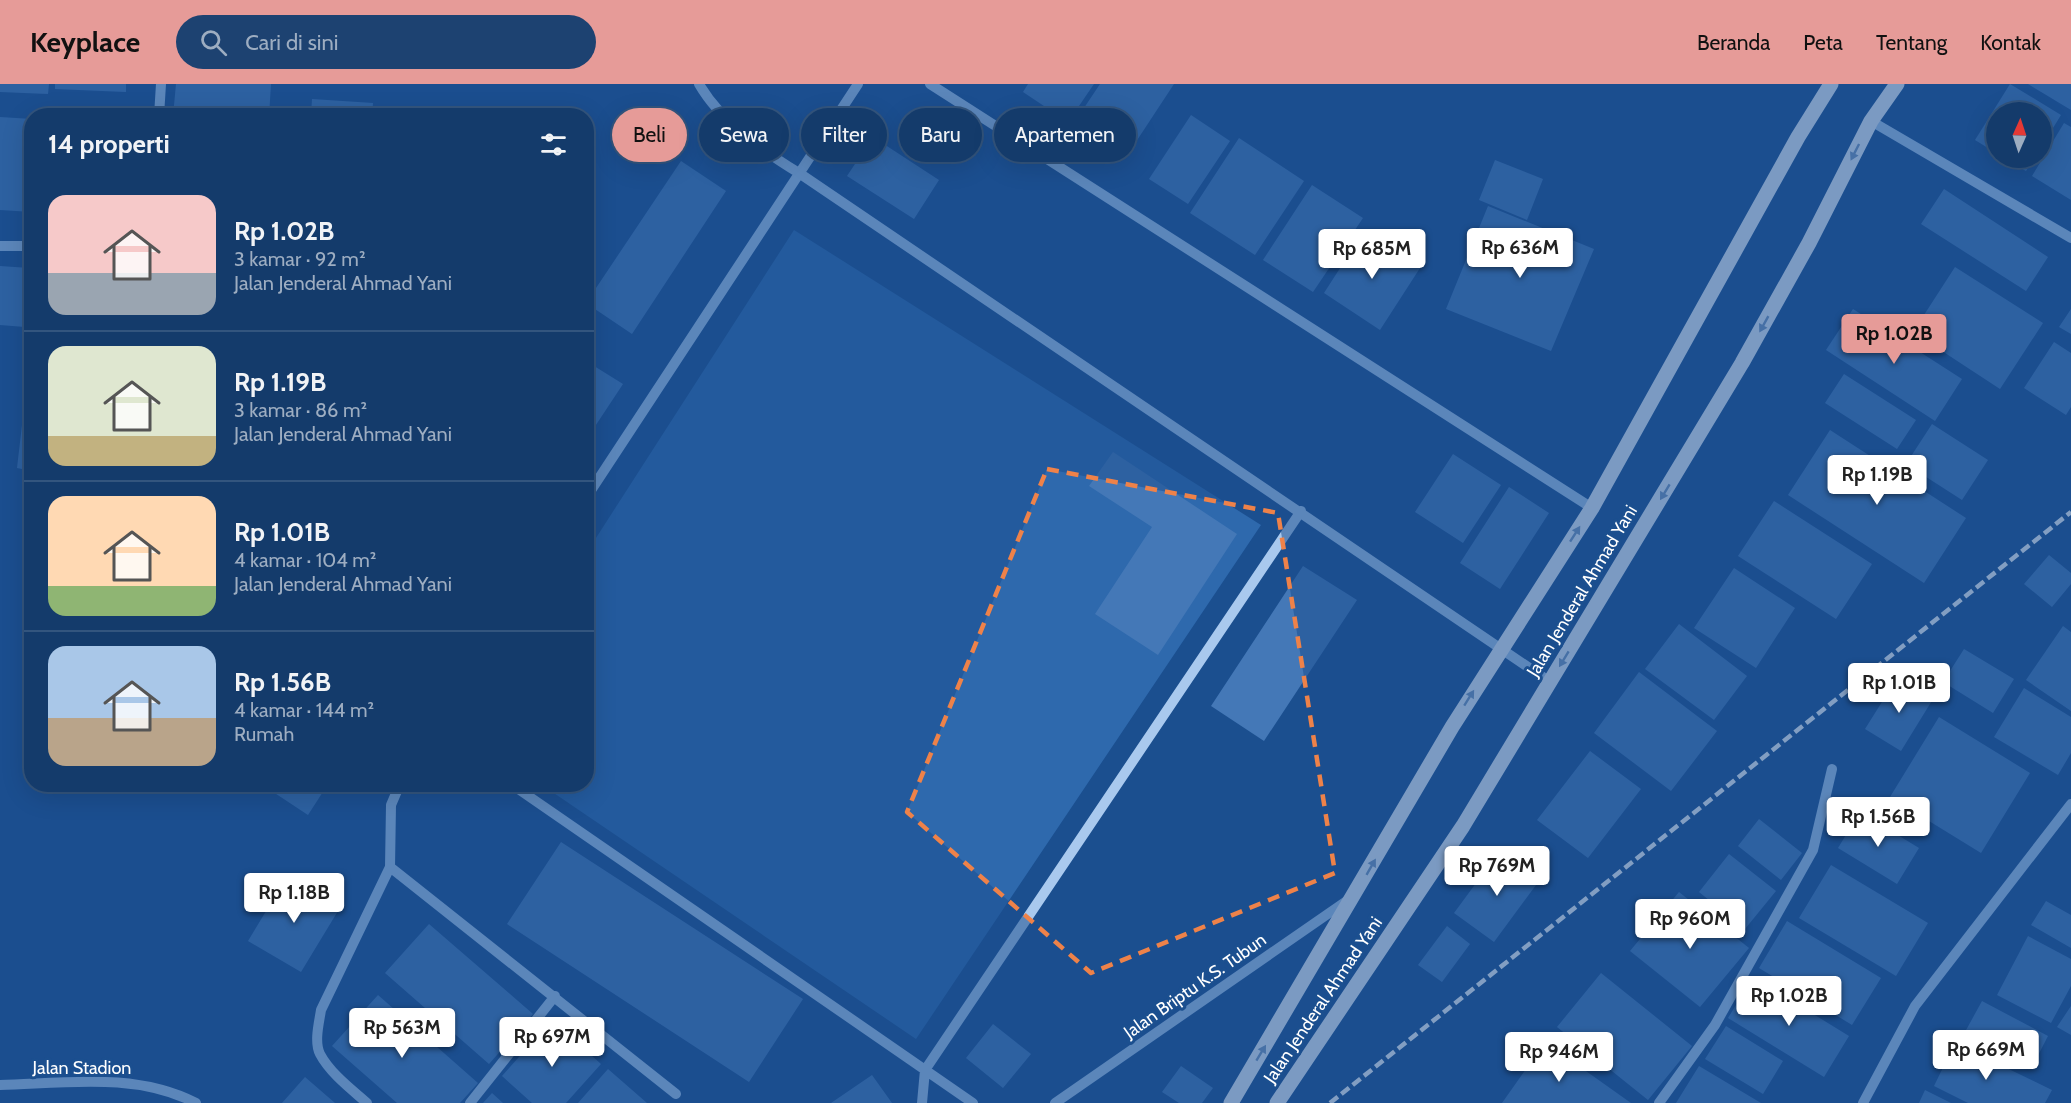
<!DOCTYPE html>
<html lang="id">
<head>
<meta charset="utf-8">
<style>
	:root { --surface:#143b6b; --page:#1d4271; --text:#f1f3f6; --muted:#9dadc1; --line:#33557e; --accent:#e69b98 }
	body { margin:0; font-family:Cabin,sans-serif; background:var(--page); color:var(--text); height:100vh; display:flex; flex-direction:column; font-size:22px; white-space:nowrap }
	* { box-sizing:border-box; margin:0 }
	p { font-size:20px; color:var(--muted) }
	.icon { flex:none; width:33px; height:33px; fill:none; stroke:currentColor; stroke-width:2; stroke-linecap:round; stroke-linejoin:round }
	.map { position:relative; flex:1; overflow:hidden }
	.panel { position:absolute; left:24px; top:24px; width:570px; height:684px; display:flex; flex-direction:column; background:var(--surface); border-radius:24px; box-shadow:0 6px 24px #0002,0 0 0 2px var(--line) }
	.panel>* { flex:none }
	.hud { position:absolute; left:612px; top:24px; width:570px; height:54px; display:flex; gap:12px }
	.needle { width:39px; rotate:3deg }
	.buttons { position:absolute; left:1986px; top:18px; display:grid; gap:12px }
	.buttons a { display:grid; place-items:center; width:66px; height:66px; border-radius:50%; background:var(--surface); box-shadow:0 6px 24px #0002,0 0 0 2px var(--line); font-size:30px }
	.price { position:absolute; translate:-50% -51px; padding:0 14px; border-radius:6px; background:#fff; color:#222; font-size:20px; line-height:39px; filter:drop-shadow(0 2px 3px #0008) }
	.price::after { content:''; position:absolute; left:50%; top:36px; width:18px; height:14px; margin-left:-9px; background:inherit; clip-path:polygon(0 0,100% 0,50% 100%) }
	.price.on { background:var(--accent); color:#111 }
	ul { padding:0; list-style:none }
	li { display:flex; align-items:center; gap:18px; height:150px; padding:0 24px }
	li+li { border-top:2px solid var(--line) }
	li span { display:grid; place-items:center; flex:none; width:168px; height:120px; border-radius:18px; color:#555 }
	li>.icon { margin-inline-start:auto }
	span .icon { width:72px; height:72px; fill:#fffc; stroke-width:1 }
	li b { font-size:26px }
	h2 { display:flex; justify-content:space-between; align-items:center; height:72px; padding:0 24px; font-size:26px }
	.chip { padding:0 21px; border-radius:27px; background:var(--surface); box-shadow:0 6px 24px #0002,0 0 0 2px var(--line); font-size:21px; line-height:54px }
	.chip.on { background:var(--accent); color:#111 }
	header { display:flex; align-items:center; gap:36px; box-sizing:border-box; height:84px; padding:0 30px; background:var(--accent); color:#111 }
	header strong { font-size:28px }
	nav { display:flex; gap:33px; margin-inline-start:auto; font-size:21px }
	.search { width:420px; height:54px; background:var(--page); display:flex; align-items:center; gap:15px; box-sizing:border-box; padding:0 21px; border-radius:33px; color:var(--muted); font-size:22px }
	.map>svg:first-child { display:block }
</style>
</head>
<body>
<header>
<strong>Keyplace</strong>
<div class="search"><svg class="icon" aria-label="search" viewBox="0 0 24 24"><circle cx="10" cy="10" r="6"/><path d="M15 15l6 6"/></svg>Cari di sini</div>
<nav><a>Beranda</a><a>Peta</a><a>Tentang</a><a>Kontak</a></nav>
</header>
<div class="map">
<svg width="2071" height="1019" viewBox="0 0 2071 1019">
	<rect width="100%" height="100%" fill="#1b4f8f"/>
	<path fill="#2e69ad" d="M794 146 1261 441 916 955 542 701 586 700 587 468Z"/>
	<path fill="#4478b7" d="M0 0H49L48 10 0 8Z
		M55 0H126V8L55 5Z
		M176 0H271L269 32H173Z
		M1028 0H1094L1068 38 1023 8Z
		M1100 0H1174L1126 73 1074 39Z
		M2010 0 2061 31 2042 62V28H1996V69L1975 56Z
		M2028 0H2071V26Z
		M312 15 373 19 372 32H311Z
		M63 22 131 26 130 32H63Z
		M1191 31 1230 57 1188 120 1149 95Z
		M0 33 32 35V128L0 126Z
		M2064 39 2071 43V116L2032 92Z
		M873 53 939 96 914 135 847 92Z
		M1239 54 1304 97 1255 171 1190 129Z
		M2003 74H2034L2026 87Z
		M1495 76 1543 95 1527 136 1479 116Z
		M681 77 726 107 632 250 586 219Z
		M1312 101 1363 134 1313 208 1263 176Z
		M1944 105 2048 173 2026 207 1921 140Z
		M1488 122 1594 165 1551 267 1446 225Z
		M1364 147 1420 184 1380 246 1324 209Z
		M0 182 29 184 25 243 0 241Z
		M1955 183 2043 239 2000 305 1913 248Z
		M1853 225 1962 295 1935 337 1826 266Z
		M2071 225V250L2059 243Z
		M2054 258 2071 269V323L2066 331 2024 304Z
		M586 277 623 300 586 356Z
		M1844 290 1916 336 1897 365 1825 319Z
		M1932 340 1988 376 1962 416 1906 380Z
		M22 341 32 342V387L17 384Z
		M1830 346 1966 434 1924 499 1788 411Z
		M1113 368 1237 450 1158 571 1095 530 1152 443 1089 402Z
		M1453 370 1501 401 1463 459 1415 428Z
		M1509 403 1549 429 1500 505 1460 479Z
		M1774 417 1872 480 1836 535 1738 472Z
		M2049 471 2071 489V500L2052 523 2024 500Z
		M1303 482 1357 516 1264 657 1211 622Z
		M1734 484 1795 524 1756 584 1694 544Z
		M1679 540 1747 592 1714 636 1645 585Z
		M2063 542 2071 548V627L2026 596Z
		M1964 565 2014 595 1993 629 1943 598Z
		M1639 588 1717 647 1671 707 1594 649Z
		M1897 594 1933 615 1901 667 1865 645Z
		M2024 604 2071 633V669L2058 691 1994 653Z
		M1939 633 2030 689 1981 769 1890 713Z
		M1590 667 1641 705 1588 774 1537 736Z
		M261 700H328L308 731Z
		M1860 728 1919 764 1897 800 1838 764Z
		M1759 735 1802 769 1781 796 1738 762Z
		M561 758 803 915 749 998 507 840Z
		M1499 768 1539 797 1494 858 1454 829Z
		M1729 770 1776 807 1745 845 1699 808Z
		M1831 781 1928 839 1896 892 1799 834Z
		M288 791 341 822 301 888 248 857Z
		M1679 808 1749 864 1700 923 1630 867Z
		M2046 817 2071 831V864L2031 841Z
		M1787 837 1881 894 1852 941 1759 884Z
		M429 840 533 930 489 980 385 889Z
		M1447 842 1470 860 1442 898 1418 881Z
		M2028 852 2071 875V902L2051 939 1997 911Z
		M1601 889 1692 962 1648 1016 1557 943Z
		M1753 893 1849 952 1824 993 1728 934Z
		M378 911 478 999 460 1019H397L332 962Z
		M1982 917 2048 952 2032 983 1965 948Z
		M2071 922V951L2057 943Z
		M552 936 601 980 566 1019H532L502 992Z
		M993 940 1031 970 1003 1004 966 974Z
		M1726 942 1783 977 1763 1010 1705 975Z
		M1545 958 1631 1019H1502Z
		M1955 959 2052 1006 2045 1019H1968L1934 1002Z
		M1181 982 1213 1004 1202 1019H1179L1162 1008Z
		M1699 982 1761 1019H1676Z
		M608 985 647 1019H578Z
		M872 991 892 1019H831Z
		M305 993 335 1019H282Z
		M1925 1006 1951 1019H1919Z
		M492 1009 503 1019H483Z"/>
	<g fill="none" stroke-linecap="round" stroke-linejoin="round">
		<path stroke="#a9c9ee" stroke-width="10" d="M699 0C721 38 763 67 799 89L1550 598
			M930 0 1592 424
			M159 32 161 0
			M1871 37 2071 154
			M0 162H32
			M586 414 858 0
			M511 700 973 1019
			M390 783 676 1010
			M0 1001C66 999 136 988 196 1019
			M367 1019C351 1005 330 989 320 970 314 958 319 939 321 926L390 783 391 721 400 700
			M470 1019 555 912
			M922 1019 925 986 1301 427
			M1055 1019 1348 816
			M1659 1019 1715 941 1813 766 1832 685
			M1863 1019 1915 922 2071 720"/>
		<path stroke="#f0f6ff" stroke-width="15" d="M1231 1019 1452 643 1592 424 1798 53 1831 0
			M1277 1019 1463 742 1742 279 1809 159 1871 37 1897 0"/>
		<path stroke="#fff" stroke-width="4.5" stroke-dasharray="10 4.5" stroke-linecap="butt" d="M1330 1019 2071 428"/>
	</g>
	<defs><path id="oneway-solid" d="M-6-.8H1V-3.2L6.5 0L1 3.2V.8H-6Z" transform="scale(1.5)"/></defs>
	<g fill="#7b9ac1">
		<use href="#oneway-solid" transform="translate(1855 68) rotate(117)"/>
		<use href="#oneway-solid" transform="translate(1764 240) rotate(119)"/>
		<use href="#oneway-solid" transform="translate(1665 408) rotate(121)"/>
		<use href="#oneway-solid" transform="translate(1575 450) rotate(-57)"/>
		<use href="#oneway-solid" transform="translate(1564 575) rotate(121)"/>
		<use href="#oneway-solid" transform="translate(1469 614) rotate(-58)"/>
		<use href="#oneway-solid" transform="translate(1371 783) rotate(-60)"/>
		<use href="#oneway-solid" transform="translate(1261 969) rotate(-59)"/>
	</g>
	<path d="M0 0H2071V1019H0ZM1047 385 1278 429 1335 789 1091 889 907 728Z" fill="#1b4f8f" fill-opacity=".55" fill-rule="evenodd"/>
	<path fill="none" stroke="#ee8249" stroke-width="4.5" stroke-dasharray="12 8" stroke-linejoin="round" d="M1047 385 1278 429 1335 789 1091 889 907 728Z"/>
	<g text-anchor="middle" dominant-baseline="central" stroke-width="6" stroke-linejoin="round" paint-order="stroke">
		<g font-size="18" fill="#fff" stroke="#1b4f8f">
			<text transform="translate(1582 507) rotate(-59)">Jalan Jenderal Ahmad Yani</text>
			<text transform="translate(1195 902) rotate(-35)">Jalan Briptu K.S. Tubun</text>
			<text transform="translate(1323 916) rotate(-56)">Jalan Jenderal Ahmad Yani</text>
			<text x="82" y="984">Jalan Stadion</text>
		</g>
	</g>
</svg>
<div class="buttons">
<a><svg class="needle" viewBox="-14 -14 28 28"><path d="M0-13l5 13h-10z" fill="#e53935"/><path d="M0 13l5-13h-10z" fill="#9dadc1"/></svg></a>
</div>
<b class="price" style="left:1520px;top:195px">Rp 636M</b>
<b class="price" style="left:1372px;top:196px">Rp 685M</b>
<b class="price on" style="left:1894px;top:281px">Rp 1.02B</b>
<b class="price" style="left:1877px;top:422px">Rp 1.19B</b>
<b class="price" style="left:1899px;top:630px">Rp 1.01B</b>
<b class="price" style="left:1878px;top:764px">Rp 1.56B</b>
<b class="price" style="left:1497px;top:813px">Rp 769M</b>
<b class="price" style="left:294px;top:840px">Rp 1.18B</b>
<b class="price" style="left:1690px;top:866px">Rp 960M</b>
<b class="price" style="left:1789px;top:943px">Rp 1.02B</b>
<b class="price" style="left:402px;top:975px">Rp 563M</b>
<b class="price" style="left:552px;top:984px">Rp 697M</b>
<b class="price" style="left:1986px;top:997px">Rp 669M</b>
<b class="price" style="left:1559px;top:999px">Rp 946M</b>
<div class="hud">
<a class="chip on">Beli</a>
<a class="chip">Sewa</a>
<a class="chip">Filter</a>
<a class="chip">Baru</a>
<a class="chip">Apartemen</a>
</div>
<section class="panel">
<h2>14 properti<svg class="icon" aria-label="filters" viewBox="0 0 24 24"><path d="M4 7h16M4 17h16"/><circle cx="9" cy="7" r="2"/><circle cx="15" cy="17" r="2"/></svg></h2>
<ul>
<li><span style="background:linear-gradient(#f6c9c9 65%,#9aa5b1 0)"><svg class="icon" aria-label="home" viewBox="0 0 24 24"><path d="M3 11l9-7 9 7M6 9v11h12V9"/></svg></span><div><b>Rp 1.02B</b><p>3 kamar · 92 m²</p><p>Jalan Jenderal Ahmad Yani</p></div></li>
<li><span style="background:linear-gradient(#dfe7d0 75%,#c2b280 0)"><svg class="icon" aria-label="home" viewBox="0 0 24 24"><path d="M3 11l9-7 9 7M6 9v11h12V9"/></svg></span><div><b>Rp 1.19B</b><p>3 kamar · 86 m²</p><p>Jalan Jenderal Ahmad Yani</p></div></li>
<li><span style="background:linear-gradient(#ffd9b3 75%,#8fb573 0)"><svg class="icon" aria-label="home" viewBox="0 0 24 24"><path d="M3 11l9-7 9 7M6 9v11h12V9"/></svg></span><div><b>Rp 1.01B</b><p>4 kamar · 104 m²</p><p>Jalan Jenderal Ahmad Yani</p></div></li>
<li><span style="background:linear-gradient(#a9c7e8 60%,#b9a48a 0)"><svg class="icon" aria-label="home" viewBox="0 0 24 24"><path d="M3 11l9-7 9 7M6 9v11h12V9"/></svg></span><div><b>Rp 1.56B</b><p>4 kamar · 144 m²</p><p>Rumah</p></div></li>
</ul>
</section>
</div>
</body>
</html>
